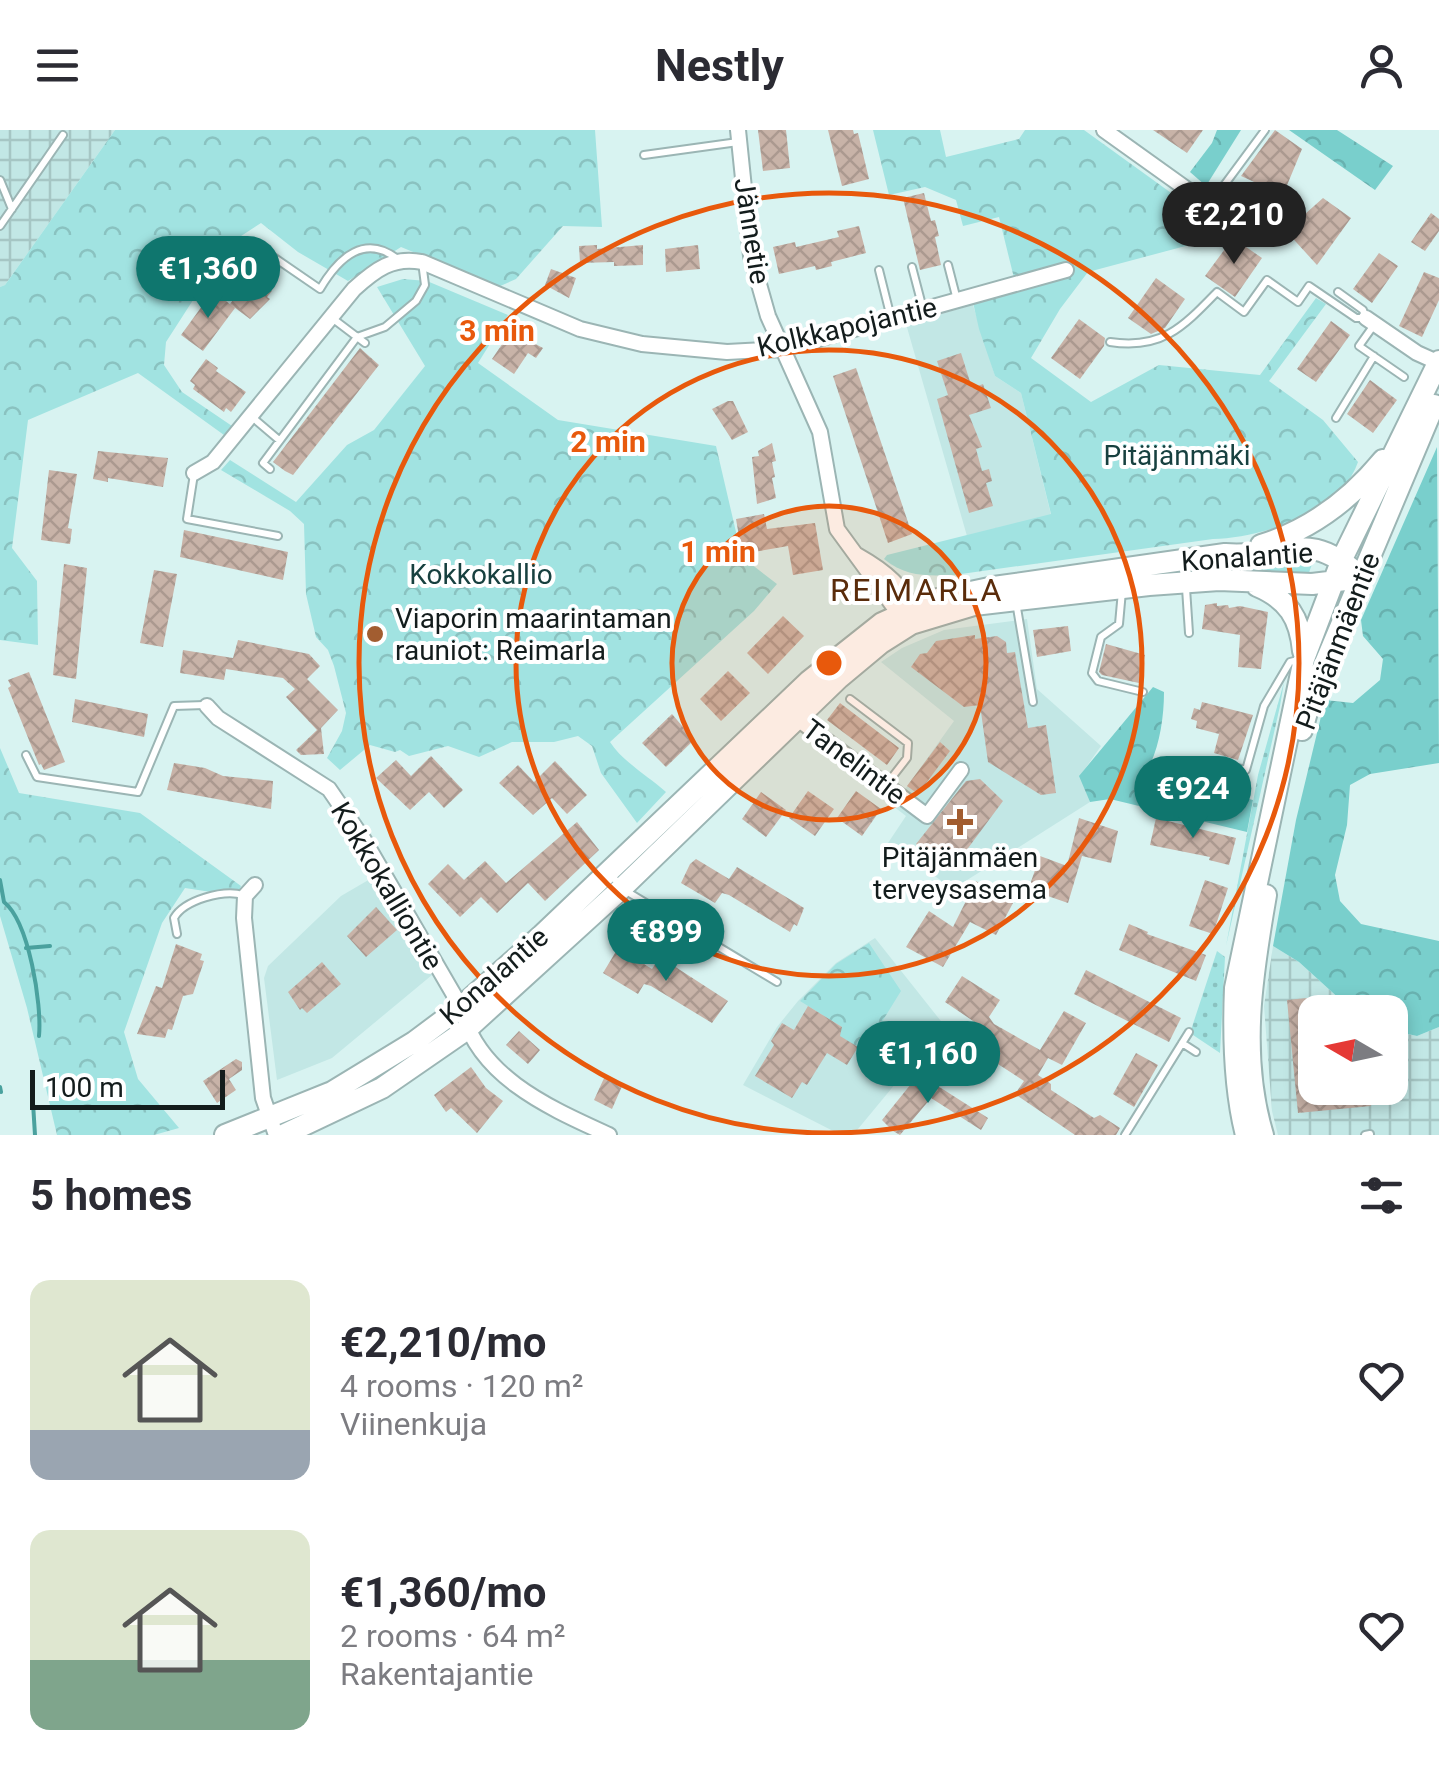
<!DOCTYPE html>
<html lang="en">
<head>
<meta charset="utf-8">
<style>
	:root { --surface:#fff; --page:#f2f2f3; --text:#2b2b33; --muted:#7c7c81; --accent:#0f766e }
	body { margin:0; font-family:Roboto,sans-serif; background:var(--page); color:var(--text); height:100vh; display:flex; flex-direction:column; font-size:38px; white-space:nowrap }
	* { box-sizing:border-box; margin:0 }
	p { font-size:32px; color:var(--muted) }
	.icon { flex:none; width:55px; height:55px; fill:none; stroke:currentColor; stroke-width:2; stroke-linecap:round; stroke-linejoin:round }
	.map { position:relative; height:1005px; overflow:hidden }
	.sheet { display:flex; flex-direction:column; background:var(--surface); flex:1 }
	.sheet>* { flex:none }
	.needle { width:65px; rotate:279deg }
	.tools { position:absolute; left:1298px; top:865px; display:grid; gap:20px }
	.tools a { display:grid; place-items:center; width:110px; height:110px; border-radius:20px; background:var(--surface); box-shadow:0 5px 15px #0003; font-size:50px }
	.scale { position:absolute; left:30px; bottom:25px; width:195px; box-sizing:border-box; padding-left:10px; border:5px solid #131c1c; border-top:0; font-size:28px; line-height:35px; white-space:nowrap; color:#131c1c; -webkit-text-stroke:8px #fff; paint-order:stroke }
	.price { position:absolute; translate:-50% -85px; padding:0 22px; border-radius:35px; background:var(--accent); color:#fff; font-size:32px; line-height:65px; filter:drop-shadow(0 2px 5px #0008) }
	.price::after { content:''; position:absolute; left:50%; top:60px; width:30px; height:22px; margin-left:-15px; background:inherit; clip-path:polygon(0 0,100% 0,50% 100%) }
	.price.active { background:#222; color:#fff }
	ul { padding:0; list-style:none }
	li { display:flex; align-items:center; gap:30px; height:250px; padding:0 30px }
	li span { display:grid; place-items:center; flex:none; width:280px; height:200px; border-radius:20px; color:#555 }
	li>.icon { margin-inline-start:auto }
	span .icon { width:120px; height:120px; fill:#fffc; stroke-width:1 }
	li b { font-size:42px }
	h2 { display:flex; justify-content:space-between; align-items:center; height:120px; padding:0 30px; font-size:42px }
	header { display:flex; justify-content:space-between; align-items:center; height:130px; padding:0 30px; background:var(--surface); font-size:45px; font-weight:700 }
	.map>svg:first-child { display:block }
</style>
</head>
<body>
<header><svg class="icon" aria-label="menu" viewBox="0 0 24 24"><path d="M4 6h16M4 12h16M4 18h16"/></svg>Nestly<svg class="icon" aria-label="person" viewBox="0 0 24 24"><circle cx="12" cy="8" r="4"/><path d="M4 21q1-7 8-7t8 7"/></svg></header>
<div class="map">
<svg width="1439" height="1005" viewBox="0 0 1439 1005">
	<defs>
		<pattern id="industrial-grid" width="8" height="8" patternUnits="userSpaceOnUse" patternTransform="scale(2.5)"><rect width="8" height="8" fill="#c2e7e5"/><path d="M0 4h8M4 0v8" fill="none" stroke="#a6c6c4"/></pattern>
		<pattern id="grass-dots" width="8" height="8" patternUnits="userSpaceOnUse" patternTransform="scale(2.5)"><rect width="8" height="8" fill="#a1e3e1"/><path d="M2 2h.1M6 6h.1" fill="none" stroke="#8ac2c0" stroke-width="1.8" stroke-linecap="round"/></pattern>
		<pattern id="forest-crowns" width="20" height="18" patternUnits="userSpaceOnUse" patternTransform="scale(2.5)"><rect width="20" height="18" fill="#79cfcc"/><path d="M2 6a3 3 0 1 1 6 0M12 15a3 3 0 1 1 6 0" fill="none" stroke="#68b1af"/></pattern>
		<pattern id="park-crowns" width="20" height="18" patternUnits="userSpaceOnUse" patternTransform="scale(2.5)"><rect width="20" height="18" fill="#a1e3e1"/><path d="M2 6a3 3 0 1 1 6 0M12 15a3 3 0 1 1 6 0" fill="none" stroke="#8ac2c0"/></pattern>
		<pattern id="building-cross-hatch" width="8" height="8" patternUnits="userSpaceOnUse" patternTransform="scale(2.5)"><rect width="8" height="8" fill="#c8b3a8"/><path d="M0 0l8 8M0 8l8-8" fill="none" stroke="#ab9990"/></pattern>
	</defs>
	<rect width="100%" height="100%" fill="#d8f3f1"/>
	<path fill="#c2e7e5" d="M973 175 995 246 1021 263 1051 385 967 406 906 194Z
		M1027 489 1037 559 1101 616 1080 646 1090 672 953 759 888 713 906 686 893 676 954 591 881 532 902 518 944 500Z
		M377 745 432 845 332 928 277 950 264 848 268 836 341 766Z
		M875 808 944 895 853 1005H841L743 955 777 897 798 871 836 833Z"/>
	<path fill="url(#industrial-grid)" d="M0 0H115L5 155 0 157Z
		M1273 816 1299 832 1354 882H1315V958H1390V900L1417 906 1439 897V1005H1278L1272 981 1264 876Z"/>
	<path fill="url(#grass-dots)" d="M1306 424 1315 426 1307 448H1130L1136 443Z
		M1284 552 1280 576 1226 816 1258 645Z
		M1217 821 1225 827 1220 923 1190 903Z"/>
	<path fill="url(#forest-crowns)" d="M1217 0H1241L1206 56 1190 42 1212 13Z
		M1289 0H1337L1393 36 1375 60Z
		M1437 317 1439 633 1370 644 1350 655 1347 695 1335 745 1340 771 1361 794 1439 811V897L1417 906 1390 900V882H1354L1299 832 1273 816 1296 690 1325 570 1353 573 1380 550 1383 529 1363 506 1361 490Z
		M1153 557 1164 562C1164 589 1159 619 1147 641L1189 654 1188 674 1194 677 1211 674 1221 662 1253 670 1247 702 1110 669 1090 672 1079 646Z"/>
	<path fill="url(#park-crowns)" d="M115 0H595L602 97 563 96 516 149 498 157 401 117 348 151 298 122 261 93 235 110 195 167 166 212 164 235 182 262 232 296 224 305 138 243 28 290 12 418 37 451 38 515 0 510V157L5 155Z
		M873 0H940L946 27 1019 9 1025 0H1084L1210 91 1193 114 1088 142 1060 179 1031 228 1091 272 1159 235 1260 245 1316 168 1326 174 1269 251 1323 290 1358 332C1341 383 1261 408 1213 409L954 445C927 446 906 447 884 429L887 425 1051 384 1021 263 995 246 979 199 970 159 1014 148 999 87 963 96 956 70 925 57 889 65Z
		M403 149 427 151 508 185 478 233 558 290 716 316 736 402 737 423 777 454 754 481 610 612C622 631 648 646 666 662L637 693 601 643 592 616 578 606 554 612H512L479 627 448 616 409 626 400 620 395 622 370 615 340 640 327 628 342 601 346 583 334 536 328 520 316 507 306 464 304 394 290 381 221 340 230 330 296 372 347 315 374 300 425 236 377 157Z
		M0 618 19 663 140 683 241 756 237 766 185 758 162 793 124 902 138 949 179 998 154 1005H57L27 878 0 786Z
		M869 813 901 861 880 895 858 917 837 905 842 897 800 871 836 834Z"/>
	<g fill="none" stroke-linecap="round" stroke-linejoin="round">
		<path stroke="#4aa19e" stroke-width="4" d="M0 750 4 772C29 792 42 874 39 906
			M26 818 50 816
			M0 957 1 962
			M32 957 35 1005"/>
	</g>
	<path fill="url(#building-cross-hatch)" d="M758 0H786L790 38 763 41Z
		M828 0H853L854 4 858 3 869 49 842 56Z
		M1153 0H1203L1187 23Z
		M1275 0 1302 19 1283 65 1241 46Z
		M924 63 931 91 935 90 939 106 935 107 941 135 920 140 903 68Z
		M1323 68 1351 88 1317 135 1286 101Z
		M1431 83 1439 89V101L1425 121 1411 112Z
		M859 96 866 123 831 132 832 136 816 140 815 136 779 144 773 117 795 112 796 117 839 107 837 101Z
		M1233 108 1262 128 1235 167 1205 146Z
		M597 115V119L643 115V135L614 136V132L580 133 579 116Z
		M698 115 700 139 666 142 665 119Z
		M251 120 275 136 263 154 272 161 267 167 270 169 250 189 230 174 258 137 246 128Z
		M1379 123 1398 136 1372 173 1353 159Z
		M551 139 576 148 569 168 545 155Z
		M1424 142 1439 148V170L1422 207 1399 196Z
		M1156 148 1185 169 1165 198 1151 204 1128 188Z
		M213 161 235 178 203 221 181 205Z
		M1079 189 1105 208 1104 216 1080 249 1051 228Z
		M1331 191 1350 205 1316 252 1297 239Z
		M511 201 543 218 536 228 528 223 514 244 492 229Z
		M360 218 379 235 293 345 285 341 273 332Z
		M961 223 972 258 983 254 991 278 969 285 982 317 976 319 982 341 989 339 992 351 986 353 993 376 969 383 937 269 948 265 937 231Z
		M206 229 218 238 216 241 246 262 231 282 226 278 224 282 193 259 195 255 190 251Z
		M856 238 912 404 888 413 833 246Z
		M1370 250 1397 270 1373 303 1347 284Z
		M728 271H733L748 302 732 310 712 279Z
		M772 313 776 331 772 332 775 347 772 348 776 368 757 374 752 327 759 326 758 321Z
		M98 321 168 328 163 357 108 348V352L93 349Z
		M49 340 77 344 68 398 72 399 70 414 41 410Z
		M764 384 767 399 815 393 823 440 793 445 788 416 742 424 736 389Z
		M184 400 288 422 283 450 180 427Z
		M64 434 87 438 76 549 53 545Z
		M154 440 177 444 163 517 140 513Z
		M1217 473V476L1228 475 1229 478 1240 476 1268 482 1261 539 1238 537 1240 505 1202 499 1205 475Z
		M783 486 804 506 768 544 747 523Z
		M1068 496 1071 521 1037 527 1033 500Z
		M975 505V509L997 506 1006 512 1007 523 1015 522 1028 598 1046 595 1056 663 1041 665 988 632 980 575 964 577 911 537 920 524 927 523 936 511Z
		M238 510 309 524 320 536 307 549 338 580 321 598 324 624 301 625 296 620 317 600 286 567 295 559 283 548 226 539 224 550 180 543 183 520 233 528Z
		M1106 514 1145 525 1139 553 1102 545 1099 542Z
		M728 541 750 563 721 591 700 569Z
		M29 542 65 632 44 640 41 634 39 635 8 558 11 556 8 550Z
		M75 569 148 584 144 607 72 592Z
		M1202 572 1253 585 1238 630 1214 623 1219 604 1196 598 1197 591 1191 589 1194 578 1200 580Z
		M840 573 899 618 887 635 827 590Z
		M672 584 694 610 666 637 642 613Z
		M940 612 950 621 918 664 907 656Z
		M431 626 463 660 444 678 429 662 410 680 376 648 396 630 411 646Z
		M555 631 587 665 567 684 552 668 533 685 499 653 518 635 534 652Z
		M174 633 205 638 223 646 273 651 271 679 167 660Z
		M980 649 1003 671 960 729 955 725 950 731 944 727 940 732 916 714 966 651Z
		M808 661 834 679 815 706 789 688Z
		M856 661 881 679 862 706 837 688Z
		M761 662 786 680 766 707 742 689Z
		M1079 688 1118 701 1111 733 1082 726 1068 773 1042 764 1041 768 1027 763 1040 726 1067 736Z
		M1156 688 1236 708 1229 735 1209 730 1210 727 1150 715Z
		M577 692 599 720 545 771 528 753 497 783 481 767 460 787 428 754 448 734 464 750 485 731 506 753Z
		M696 729 729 749 737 737 804 778 797 796 794 794 790 802 729 765 722 763 715 773 681 753 690 734Z
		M1205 750 1228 758 1213 804 1189 796Z
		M976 751 1013 773 996 805 970 792 943 837 906 817 929 781 953 797Z
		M376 777 397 800 366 827 347 806Z
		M1129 794 1148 802 1147 804 1206 825 1196 851 1119 820Z
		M176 814 202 824 200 830 204 831 193 864 183 866 172 900 168 899 165 908 137 904 156 856 162 858Z
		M618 818 652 839 660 827 728 871 712 893 651 856 644 854 638 864 603 843Z
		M322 832 341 854 307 883 302 878 300 880 288 862Z
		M1086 840 1181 888 1169 912 1074 864Z
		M962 846 1000 870 989 887 994 894 1040 920 1064 881 1086 893 1062 935 1048 928 1038 945 1051 954V960L1094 988 1100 985 1120 998 1116 1005H1075L1015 964 1024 951 970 916 982 897 945 872Z
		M1307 868 1312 918H1315V958H1369L1371 976 1298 983 1287 870Z
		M808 876 842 897 840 906 858 917 847 935 827 923 807 955 802 952 792 968 755 946 774 915 771 911 782 893 794 900Z
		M519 901 540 920 528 934 506 915Z
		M1136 923 1158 935 1134 977 1113 964Z
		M236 929 242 932V940L229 949 236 960 217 973 203 951Z
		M471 937 486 958 503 971 477 1003 451 978 446 982 434 965Z
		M919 944 988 988 981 1000 931 968 900 1005 893 1001 882 990Z
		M605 946 623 954 612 979 594 970Z"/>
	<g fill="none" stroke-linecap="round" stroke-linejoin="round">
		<defs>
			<path id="service" d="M644 25 738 12
				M0 50 12 79
				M1207 76 1234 96
				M1208 77 1265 0
				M0 96 63 5
				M253 113 320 159C339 127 365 103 399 130
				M948 135 957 170
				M912 137 923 179
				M879 140 891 188
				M1338 162 1363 180 1365 186
				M332 188 365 213
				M1374 195 1359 216 1404 247
				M1110 212C1162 220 1183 197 1217 162L1244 182 1267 150 1298 172 1309 156 1356 188H1364
				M252 287 279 310
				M1336 288 1374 226
				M270 339 263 333 357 207 385 197 416 171 425 155 422 132
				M194 344 187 389 278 406
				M1186 458 1189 503
				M1122 461 1119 494 1101 507 1092 543 1098 551 1143 562
				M1016 472 1033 572
				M850 569 908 613 907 628 886 655
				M26 625 37 647 138 662 174 576 205 575
				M1213 632 1246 640 1264 576 1290 532 1298 530
				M609 744 631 764 777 852
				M177 804 174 788C184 770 224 759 243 765
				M1182 913 1196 922
				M1125 1005 1189 902
				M1365 1005 1370 1004"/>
			<path id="minor" d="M738 0 751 126 768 186 820 302 837 399 902 488
				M1104 0 1199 68
				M1366 188 1417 223 1439 233
				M194 343 213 332 354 159C375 140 393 126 422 132L580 199 642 214 727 222 782 219 1066 140
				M857 425C880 438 912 459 911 489
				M207 576 218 588 329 659 364 710 461 877C477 947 550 978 609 1005
				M791 584 927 686 961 640
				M255 755 245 766 244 788 263 968 276 1005"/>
			<path id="secondary" d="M1261 415C1310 400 1350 370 1383 330
				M1257 456C1288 469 1300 488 1303 521
				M1302 600 1312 564 1434 275
				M225 1005 332 962 414 912 461 877 542 805 809 551 882 493 933 470 994 457 1225 424C1289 429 1307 396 1362 448
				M283 1005 382 958 466 900 622 758 839 548 881 513 911 494 974 475 1149 455 1219 450 1312 454 1362 448
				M1246 1005C1234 958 1233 907 1235 858L1304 529 1342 429 1439 231
				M1263 1005C1239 925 1252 845 1266 765"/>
		</defs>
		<use href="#service" stroke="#9bb5b4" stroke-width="10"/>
		<use href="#minor" stroke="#9bb5b4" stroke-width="18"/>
		<use href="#secondary" stroke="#9bb5b4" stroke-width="24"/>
		<use href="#service" stroke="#fff" stroke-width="6"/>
		<use href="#minor" stroke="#fff" stroke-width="14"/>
		<use href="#secondary" stroke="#fff" stroke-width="20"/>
	</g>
	<circle cx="829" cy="533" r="157" fill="#e8590c" fill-opacity=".12"/>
	<g fill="none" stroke="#e8590c" stroke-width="5">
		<circle cx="829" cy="533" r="157"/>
		<circle cx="829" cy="533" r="313"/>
		<circle cx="829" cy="533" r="470"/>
	</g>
	<g fill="#a25d30" stroke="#fff" stroke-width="4">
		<circle cx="375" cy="504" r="10"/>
		<path d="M955 677h10v10h10v10h-10v10h-10v-10h-10v-10h10z"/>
	</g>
	<g text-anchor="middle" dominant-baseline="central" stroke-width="8" stroke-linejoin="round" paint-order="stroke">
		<g font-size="28" fill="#131c1c" stroke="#fff">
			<text transform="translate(752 101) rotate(81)">Jännetie</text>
			<text transform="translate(847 197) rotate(-13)">Kolkkapojantie</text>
			<text transform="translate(1247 427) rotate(-4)">Konalantie</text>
			<text transform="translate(1338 511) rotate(-69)">Pitäjänmäentie</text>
			<text transform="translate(854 632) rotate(37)">Tanelintie</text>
			<text transform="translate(387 756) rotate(59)">Kokkokalliontie</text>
			<text transform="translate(494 846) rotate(-41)">Konalantie</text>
		</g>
		<g font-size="28" fill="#17403f" stroke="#fff">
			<text x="1177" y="325">Pitäjänmäki</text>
			<text x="481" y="444">Kokkokallio</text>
		</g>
		<g font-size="28" fill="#131c1c" stroke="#fff" text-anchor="start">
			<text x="395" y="488">Viaporin maarintaman<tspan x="395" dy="32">rauniot: Reimarla</tspan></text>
			<text x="960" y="727" text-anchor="middle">Pitäjänmäen<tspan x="960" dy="32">terveysasema</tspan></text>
		</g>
		<g font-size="32" letter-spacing="2.5" fill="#5a2c0b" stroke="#fff">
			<text x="917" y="460">REIMARLA</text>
		</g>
	</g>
	<circle cx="829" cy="533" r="15" fill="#e8590c" stroke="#fff" stroke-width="5"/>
	<g font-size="30" text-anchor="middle" font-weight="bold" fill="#e8590c" stroke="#fff" stroke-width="8" stroke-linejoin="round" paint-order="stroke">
		<text x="497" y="211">3 min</text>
		<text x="608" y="322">2 min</text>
		<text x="718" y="432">1 min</text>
	</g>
</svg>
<div class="tools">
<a><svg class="needle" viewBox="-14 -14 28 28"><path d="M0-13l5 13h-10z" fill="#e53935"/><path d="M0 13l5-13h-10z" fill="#7c7c81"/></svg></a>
</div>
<div class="scale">100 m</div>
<b class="price active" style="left:1234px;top:137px">€2,210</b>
<b class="price" style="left:208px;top:191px">€1,360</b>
<b class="price" style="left:1193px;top:711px">€924</b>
<b class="price" style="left:666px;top:854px">€899</b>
<b class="price" style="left:928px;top:976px">€1,160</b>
</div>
<section class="sheet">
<h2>5 homes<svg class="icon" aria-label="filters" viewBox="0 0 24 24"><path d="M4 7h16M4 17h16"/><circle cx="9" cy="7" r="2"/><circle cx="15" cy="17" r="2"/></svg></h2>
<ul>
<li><span style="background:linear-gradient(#dfe7d0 75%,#9aa5b1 0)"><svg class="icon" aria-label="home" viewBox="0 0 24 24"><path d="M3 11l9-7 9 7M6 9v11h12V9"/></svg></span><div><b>€2,210/mo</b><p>4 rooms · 120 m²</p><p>Viinenkuja</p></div><svg class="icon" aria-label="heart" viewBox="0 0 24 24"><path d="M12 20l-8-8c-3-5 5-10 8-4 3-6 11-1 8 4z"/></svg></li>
<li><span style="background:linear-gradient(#dfe7d0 65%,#7fa58c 0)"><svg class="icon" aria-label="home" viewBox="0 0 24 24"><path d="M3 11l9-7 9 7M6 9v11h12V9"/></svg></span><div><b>€1,360/mo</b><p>2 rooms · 64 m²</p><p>Rakentajantie</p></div><svg class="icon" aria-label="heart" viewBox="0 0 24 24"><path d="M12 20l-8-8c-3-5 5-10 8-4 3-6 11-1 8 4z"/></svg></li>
</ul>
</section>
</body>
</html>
